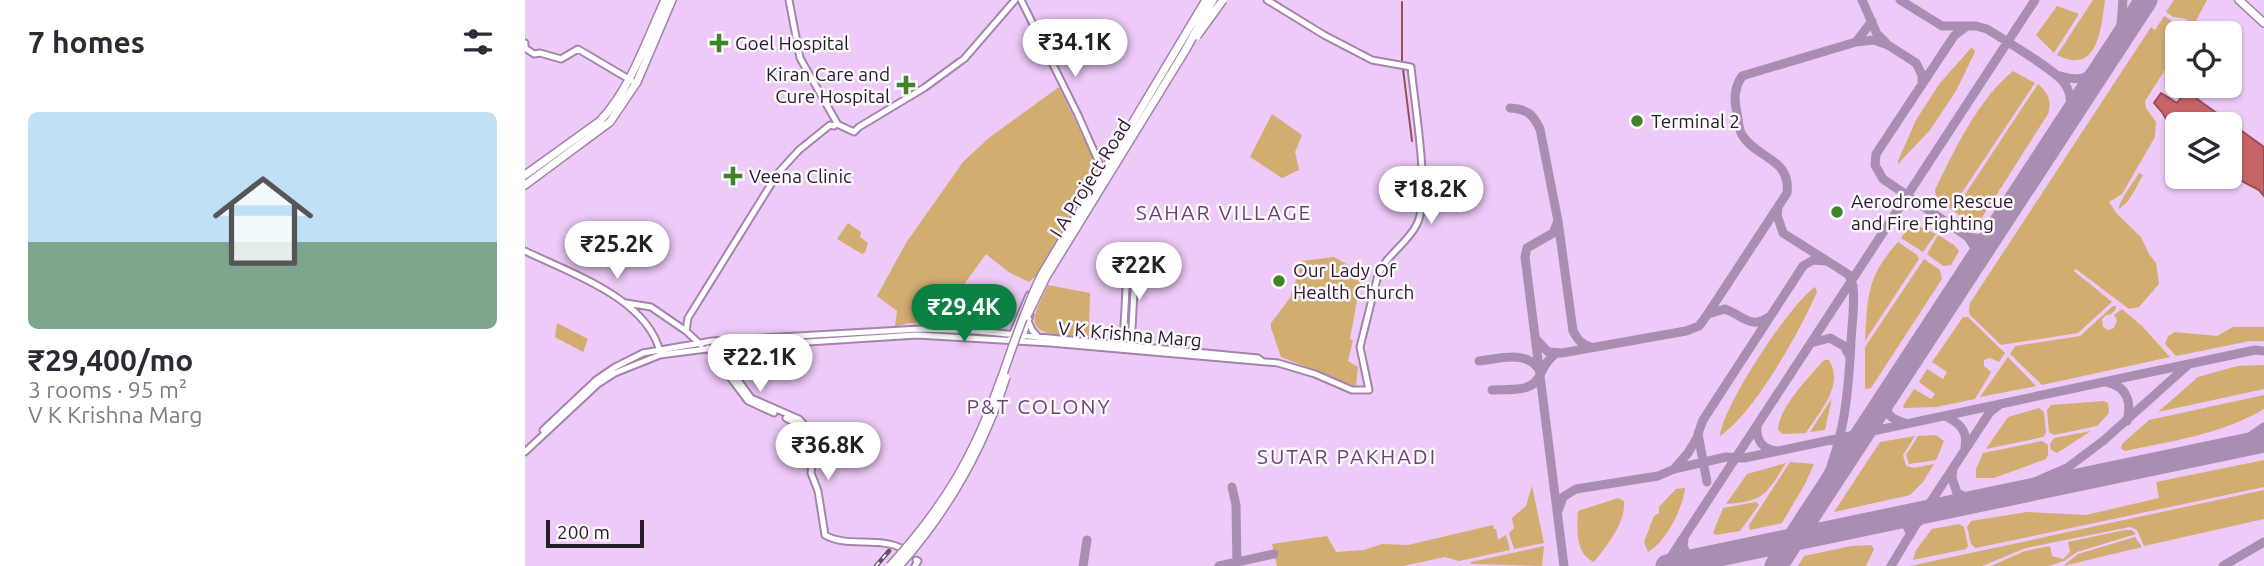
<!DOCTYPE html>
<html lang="en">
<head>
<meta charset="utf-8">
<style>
	:root { --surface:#fff; --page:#f7f7f7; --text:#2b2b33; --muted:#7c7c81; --accent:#0b8043 }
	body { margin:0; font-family:Ubuntu,sans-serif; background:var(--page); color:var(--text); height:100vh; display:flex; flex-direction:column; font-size:26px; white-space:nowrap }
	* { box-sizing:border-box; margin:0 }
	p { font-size:23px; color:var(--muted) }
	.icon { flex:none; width:38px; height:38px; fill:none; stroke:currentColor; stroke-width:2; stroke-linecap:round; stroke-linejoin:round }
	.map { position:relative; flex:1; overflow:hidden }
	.side { display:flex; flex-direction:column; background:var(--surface); width:525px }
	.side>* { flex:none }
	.controls { position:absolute; left:1640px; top:21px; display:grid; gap:14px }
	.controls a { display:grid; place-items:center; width:77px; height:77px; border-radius:10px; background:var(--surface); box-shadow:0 2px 5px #0004; font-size:35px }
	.scale { position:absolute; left:21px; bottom:18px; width:98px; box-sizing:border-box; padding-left:7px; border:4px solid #281b2b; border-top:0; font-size:19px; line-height:24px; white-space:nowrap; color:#281b2b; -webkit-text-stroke:5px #fcf8fd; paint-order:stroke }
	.price { position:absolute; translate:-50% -60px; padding:0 16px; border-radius:24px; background:#fff; color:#222; font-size:23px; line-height:46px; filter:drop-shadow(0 2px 4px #0008) }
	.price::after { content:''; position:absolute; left:50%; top:42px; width:21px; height:16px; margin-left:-10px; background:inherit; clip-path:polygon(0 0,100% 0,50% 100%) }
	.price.active { background:var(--accent); color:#fff }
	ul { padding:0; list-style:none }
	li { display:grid; align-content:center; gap:14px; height:371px; padding:0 28px }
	li span { display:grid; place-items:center; height:217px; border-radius:10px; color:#555 }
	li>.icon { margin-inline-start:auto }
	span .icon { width:126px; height:126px; fill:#fffc; stroke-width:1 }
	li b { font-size:30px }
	h2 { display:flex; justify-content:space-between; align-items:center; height:84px; padding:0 28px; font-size:30px }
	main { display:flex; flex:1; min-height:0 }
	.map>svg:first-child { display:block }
</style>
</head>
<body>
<main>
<section class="side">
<h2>7 homes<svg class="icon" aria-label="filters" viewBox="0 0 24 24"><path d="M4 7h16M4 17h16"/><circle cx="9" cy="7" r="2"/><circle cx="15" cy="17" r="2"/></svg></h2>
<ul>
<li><span style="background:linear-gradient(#bfe0f5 60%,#7fa58c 0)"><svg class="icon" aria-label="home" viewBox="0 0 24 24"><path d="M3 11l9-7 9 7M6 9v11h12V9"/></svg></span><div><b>₹29,400/mo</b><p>3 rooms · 95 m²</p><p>V K Krishna Marg</p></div></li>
</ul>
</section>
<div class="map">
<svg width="1739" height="566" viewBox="0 0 1739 566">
	<rect width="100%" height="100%" fill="#edcaf7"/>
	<path fill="#d2ad70" d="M1568 0H1580C1576 29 1573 76 1532 55Z
		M1649 0H1682L1666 30 1662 19 1648 17 1641 12Z
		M1532 6 1554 14 1529 53 1511 35Z
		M1639 16 1646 20 1648 33 1652 36V51L1620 101 1621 108 1631 122 1630 137 1597 194 1584 202 1592 214 1616 237 1624 254 1631 263 1634 284 1614 307 1604 309 1551 269 1549 271 1587 302 1553 333 1476 345 1445 315 1444 311 1445 303 1626 27 1630 30Z
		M1446 48 1449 49 1450 52 1431 91 1405 130 1373 164V161L1391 120 1415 83Z
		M1488 71 1510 83 1426 209 1411 196 1410 190C1430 149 1452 101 1488 71Z
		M1513 84C1523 93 1527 100 1523 114L1454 222 1439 219 1429 211Z
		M534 87 574 170 512 275 504 282 485 273 461 254 438 286 421 300 417 319 405 323H384L370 327 372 311 352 296 381 243 438 162 465 137Z
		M747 114 777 135 770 152 774 170 757 178 725 157Z
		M1614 173 1618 175C1610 188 1607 200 1594 209 1594 200 1609 182 1614 173Z
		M323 223 336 232 335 237 343 243 340 252 337 254 312 239Z
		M1391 225 1411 234 1398 252 1376 238 1385 227Z
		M1413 235 1429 245 1434 251 1426 265 1418 266 1402 254Z
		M1373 242 1392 255 1394 259 1340 341C1343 296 1341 278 1373 242Z
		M809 257 837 273 825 339 828 340 823 361 833 367 831 385 829 386 756 357 746 328V323L765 298 777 261Z
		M1399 259 1415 270 1417 279 1346 388 1340 389V347Z
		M523 285 565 293 564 336C550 336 504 339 510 316 512 306 519 295 523 285Z
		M1290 287 1292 292C1275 331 1229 414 1195 436 1197 407 1265 304 1290 287Z
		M1588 306H1591V309L1586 314 1581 315 1577 319 1578 327 1583 330 1589 328 1592 320 1589 315 1597 309 1618 327 1645 357 1517 385 1485 354 1490 346 1555 336Z
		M1438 317H1443L1480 353 1474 362 1465 358 1459 360V366L1466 372 1450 399 1411 407 1379 408 1378 406 1389 389 1406 399 1410 394 1394 382 1402 369 1418 379 1422 372 1407 362Z
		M32 323 63 339 58 352 30 337Z
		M1708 327H1739V341H1725L1651 356 1640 344 1643 336 1650 332 1692 336Z
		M1483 357 1511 386 1455 397Z
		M1299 360H1304C1320 385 1294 412 1281 433L1258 434 1253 430C1254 407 1284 377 1299 360Z
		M1739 365V389L1633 412 1673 377 1712 366Z
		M1739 395V409C1697 434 1647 441 1600 451L1596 449 1597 444 1624 420Z
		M1307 398 1300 430 1285 432Z
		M1579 401 1583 403 1584 413 1572 426 1529 435 1524 432 1522 410 1526 405Z
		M1514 408 1519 412 1521 433 1518 437 1461 449 1483 417Z
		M1566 431 1532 453 1526 450 1525 444 1529 438Z
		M1411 435 1419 441 1411 460 1384 464 1381 455 1393 436Z
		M1390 436 1378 455 1381 466 1389 468 1409 464 1398 482 1385 495 1309 512 1355 442Z
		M1517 441 1523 445V455L1521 459 1469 478H1451V469L1458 453Z
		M1739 460V487L1451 548 1446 544 1442 527 1446 521 1502 512 1561 515 1634 498 1631 482Z
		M1265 462 1289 464 1280 484 1257 523 1225 530 1224 525Z
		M1261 463C1241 494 1240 501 1201 504L1222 474Z
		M1007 486 1019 543 989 549 984 533 989 528 987 518 1001 506Z
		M1160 488C1158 508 1141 542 1123 552L1119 542 1129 516 1134 513V507L1151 489Z
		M1739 490V519L1619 546 1612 530 1605 527 1501 548 1457 566H1385Z
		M1093 498 1099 501C1101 522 1082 546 1069 562 1050 553 1052 530 1053 511Z
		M1231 502 1234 505 1215 531 1191 535 1188 533 1198 508Z
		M1434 524 1439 527 1443 546 1441 549 1388 560 1391 550 1407 529Z
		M968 525 969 529H971L973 540 981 535 985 550 934 561 920 557 878 566H752L747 544 802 536 811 552 839 550 857 544 883 545Z
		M1600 530H1607L1611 534 1552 552 1539 561 1524 566H1466L1500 551 1525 546 1527 556 1538 559 1545 552 1543 542Z
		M1610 537 1617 547 1538 566 1553 554Z
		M1346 545 1349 549 1341 566H1273L1279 556 1326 546Z
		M1019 546 1017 566 946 564V562Z"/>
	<path fill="#c86468" stroke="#984e56" stroke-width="2" d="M1661 91 1739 147V196L1734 190 1705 175 1704 124H1652V141L1647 138 1644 124 1637 112 1629 103 1636 93 1652 103Z"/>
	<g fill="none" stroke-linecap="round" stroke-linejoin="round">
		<path stroke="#984e56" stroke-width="2" d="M877 2V63
			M878 69 887 141"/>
		<path stroke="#a98eb1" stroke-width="9" d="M1337 0 1352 34 1361 43
			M1375 0 1417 26H1451L1462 29C1479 40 1531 70 1540 84 1548 96 1546 108 1542 121
			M1614 12 1616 0
			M1442 26 1429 36 1351 154 1350 165 1358 179 1443 237 1450 248 1449 263
			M1331 42 1347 21
			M1591 46 1596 24 1598 0
			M1535 76C1552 82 1564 78 1578 66
			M985 108C1002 109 1008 114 1015 129L1033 221 1048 331C1053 340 1057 345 1066 347
			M1253 209 1252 215 1258 233 1318 271 1324 275 1328 286C1330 304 1327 323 1326 341 1323 407 1317 450 1288 510
			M1033 221 1028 233 1002 248 1000 257 1039 566
			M1443 237 1456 239 1470 232
			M1183 314 1200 309C1217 315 1226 330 1244 317
			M1010 338 1023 352 1037 353 1161 331 1174 326 1182 315 1262 193C1266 158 1232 159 1217 135 1213 128 1213 116 1211 108 1209 96 1210 87 1217 76L1331 42 1349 40 1363 45 1391 63 1397 75V85
			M1286 343 1305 338 1319 346 1325 357
			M954 361C974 359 999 350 1013 368
			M1581 382C1602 386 1607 402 1602 421
			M967 390C979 389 1003 392 1011 381 1018 372 1019 362 1030 354
			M1362 398C1359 413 1365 419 1380 423
			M1420 416C1433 422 1443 430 1440 446
			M1232 427C1231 440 1238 449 1251 451
			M1710 447 1739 427
			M1149 469 1163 453 1173 436
			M1428 469 1427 478 1432 493 1450 501
			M1182 482 1173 434 1178 420 1278 266 1288 260 1301 261
			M707 487 711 505 712 566
			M1480 495 1542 468 1578 441 1663 365
			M1033 511 1038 497 1051 489 1133 476 1149 469 1201 457 1219 458 1253 451 1730 350 1739 351
			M1386 515 1397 510 1405 503 1465 412 1473 406
			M1362 520 1380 522 1385 533
			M1159 538 1158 546 1162 555 1172 559 1179 558
			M558 566 562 540
			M694 566 749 554
			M1140 566 1510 0
			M1366 566 1392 523 1410 510
			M1698 566 1739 542"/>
		<path stroke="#a98eb1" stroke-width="23" d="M1142 566 1739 441
			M1251 566 1621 0"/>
		<defs>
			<path id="secondary" d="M496 0 553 115 579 174
				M685 12 693 0
				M0 43V48L9 54 15 53 36 59 53 49 107 81
				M439 59 490 0
				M312 124 329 132 334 127 399 88 436 61
				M0 251C45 273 122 298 135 352
				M101 303 126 307 161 331 176 345
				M503 321 507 330 514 338
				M161 331 163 318 253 173 274 150 305 125 309 126 312 123 275 58 264 0
				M486 338 504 295
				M497 339 505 315
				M598 345 603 251 604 248H609
				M189 347 226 398 274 419 283 429 288 454 286 473 293 491 300 535C321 548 355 536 378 549
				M606 347 611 253 609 248
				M183 348 223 401 249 413
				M261 418 274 425 283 435
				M18 430 71 380 90 367 118 353 187 341 395 329 452 331 733 358 737 361
				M0 452 73 384 90 373 135 355 189 348 392 335 525 343 753 363 790 374 827 390H844L835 347 853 275C861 255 883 243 892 224 906 196 889 101 886 67L847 60 799 35 742 0
				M390 566 393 561 391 560"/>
			<path id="primary" d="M1714 0 1739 23
				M0 175 75 121C106 88 121 41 140 0
				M0 185 85 122 112 82 147 0"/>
		</defs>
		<use href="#secondary" stroke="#a484ad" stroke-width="9"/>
		<use href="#primary" stroke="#a484ad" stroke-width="10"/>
		<use href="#secondary" stroke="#fff" stroke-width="5"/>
		<use href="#primary" stroke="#fff" stroke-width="7"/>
		<defs>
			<path id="rail" d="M351 566 364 551"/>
		</defs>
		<use href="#rail" stroke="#65526b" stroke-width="4.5"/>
		<use href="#rail" stroke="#fcf8fd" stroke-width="2" stroke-dasharray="5" stroke-linecap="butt"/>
		<defs>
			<path id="primary-bridge" d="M672 36 698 0
				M502 316 521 277 660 51 688 0
				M365 566C399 529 429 488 450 443 477 388 490 328 517 274L681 0
				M374 566C423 511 459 447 481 377"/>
		</defs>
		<use href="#primary-bridge" stroke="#a484ad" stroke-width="10" stroke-linecap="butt"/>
		<use href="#primary-bridge" stroke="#fff" stroke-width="7"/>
	</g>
	<g fill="#408428" stroke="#fcf8fd" stroke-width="2.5">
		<path d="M190.5 32.5h7v7h7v7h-7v7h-7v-7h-7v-7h7z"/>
		<path d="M377.5 74.5h7v7h7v7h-7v7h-7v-7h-7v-7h7z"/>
		<circle cx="1112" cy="121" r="7"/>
		<path d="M204.5 165.5h7v7h7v7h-7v7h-7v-7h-7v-7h7z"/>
		<circle cx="1312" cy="212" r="7"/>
		<circle cx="754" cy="281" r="7"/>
	</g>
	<g text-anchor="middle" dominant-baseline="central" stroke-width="5" stroke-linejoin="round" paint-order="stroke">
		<g font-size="19" fill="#281b2b" stroke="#fcf8fd" text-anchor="start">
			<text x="210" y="43">Goel Hospital</text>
			<text x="365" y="74" text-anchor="end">Kiran Care and<tspan x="365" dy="22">Cure Hospital</tspan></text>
			<text x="1126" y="121">Terminal 2</text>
			<text x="224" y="176">Veena Clinic</text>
			<text x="1326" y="201">Aerodrome Rescue<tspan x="1326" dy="22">and Fire Fighting</tspan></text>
			<text x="768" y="270">Our Lady Of<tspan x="768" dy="22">Health Church</tspan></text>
		</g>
		<g font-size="19" fill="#281b2b" stroke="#fcf8fd">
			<text transform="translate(565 178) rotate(-58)">I A Project Road</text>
			<text transform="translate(605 334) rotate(5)">V K Krishna Marg</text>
		</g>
		<g font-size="21" letter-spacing="2" fill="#66486e" stroke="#fcf8fd">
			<text x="699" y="212">SAHAR VILLAGE</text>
			<text x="514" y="406">P&amp;T COLONY</text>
			<text x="822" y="456">SUTAR PAKHADI</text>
		</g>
	</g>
</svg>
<div class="controls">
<a><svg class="icon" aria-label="locate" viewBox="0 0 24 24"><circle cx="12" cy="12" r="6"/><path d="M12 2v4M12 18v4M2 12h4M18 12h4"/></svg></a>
<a><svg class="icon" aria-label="layers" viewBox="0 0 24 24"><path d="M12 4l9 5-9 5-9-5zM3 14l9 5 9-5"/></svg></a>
</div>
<div class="scale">200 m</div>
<b class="price" style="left:550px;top:79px">₹34.1K</b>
<b class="price" style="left:906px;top:226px">₹18.2K</b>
<b class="price" style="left:92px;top:281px">₹25.2K</b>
<b class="price" style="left:614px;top:302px">₹22K</b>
<b class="price active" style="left:439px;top:344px">₹29.4K</b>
<b class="price" style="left:235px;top:394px">₹22.1K</b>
<b class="price" style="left:303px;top:482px">₹36.8K</b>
</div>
</main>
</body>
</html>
